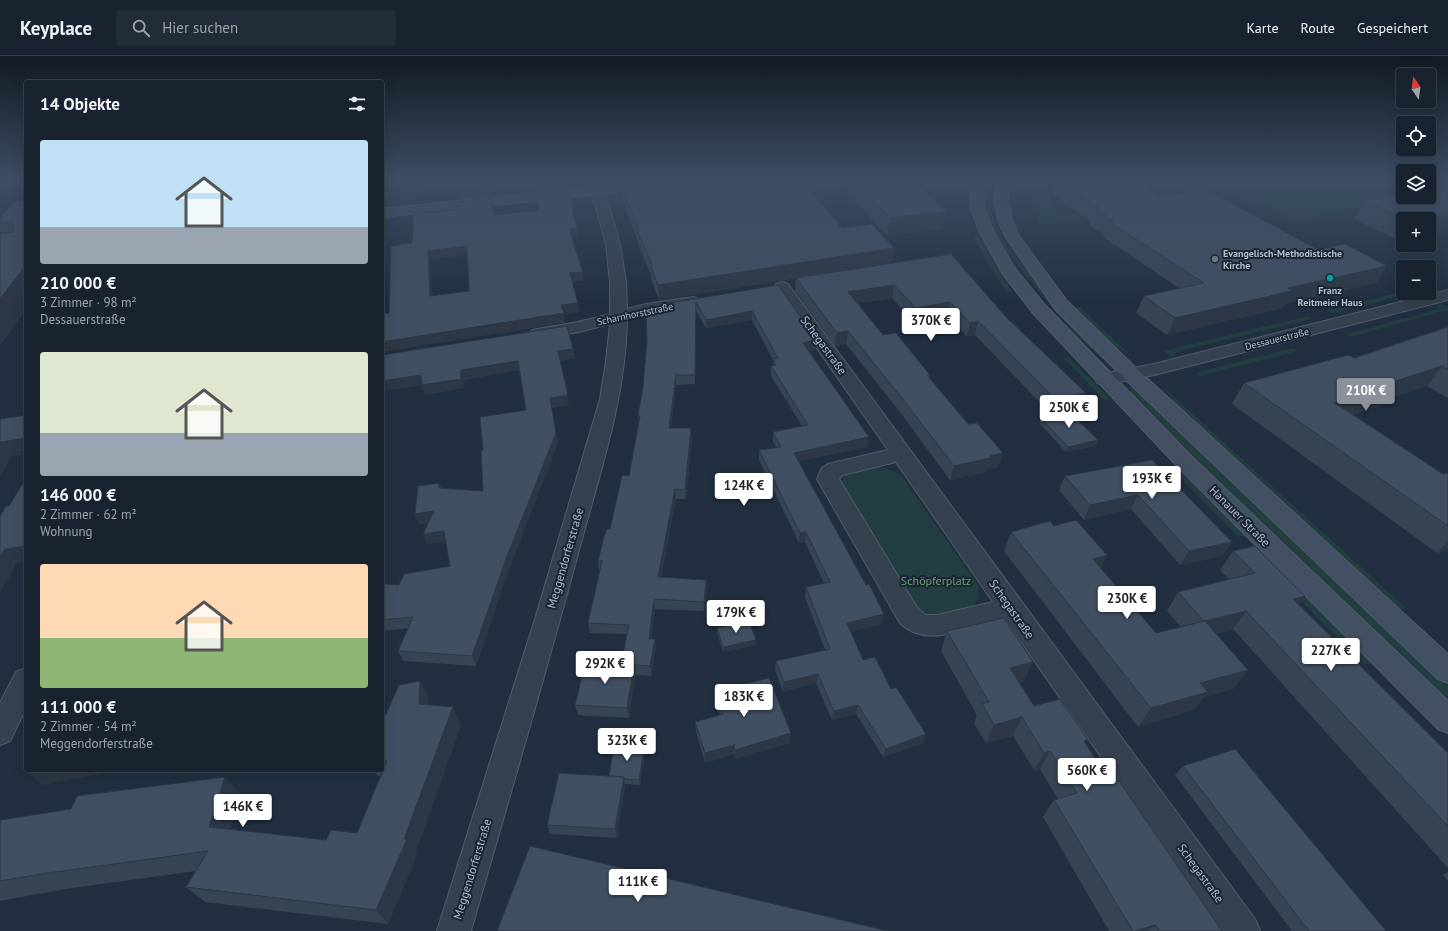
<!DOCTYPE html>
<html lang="de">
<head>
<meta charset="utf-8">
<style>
	:root { --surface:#192330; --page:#222b38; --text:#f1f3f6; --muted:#9fa4ab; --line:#37404c; --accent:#8c9099 }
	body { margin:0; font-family:"PT Sans",sans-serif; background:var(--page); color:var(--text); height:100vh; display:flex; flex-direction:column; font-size:15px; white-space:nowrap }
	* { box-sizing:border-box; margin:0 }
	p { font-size:13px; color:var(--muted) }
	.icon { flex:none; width:22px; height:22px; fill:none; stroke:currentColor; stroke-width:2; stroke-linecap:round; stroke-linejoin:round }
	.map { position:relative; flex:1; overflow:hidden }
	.details { position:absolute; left:24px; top:24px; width:360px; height:692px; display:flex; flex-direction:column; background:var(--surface); border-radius:4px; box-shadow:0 4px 16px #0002,0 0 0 1px var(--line) }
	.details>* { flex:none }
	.needle { width:26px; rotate:347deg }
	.buttons { position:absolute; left:1396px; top:12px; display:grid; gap:8px }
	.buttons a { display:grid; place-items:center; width:40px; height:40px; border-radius:4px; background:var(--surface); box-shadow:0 4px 16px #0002,0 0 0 1px var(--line); font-size:20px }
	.price { position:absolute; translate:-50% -34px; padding:0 9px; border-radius:4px; background:#fff; color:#222; font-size:13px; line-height:26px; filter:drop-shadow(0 1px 2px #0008) }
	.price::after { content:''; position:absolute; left:50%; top:24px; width:12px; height:9px; margin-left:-6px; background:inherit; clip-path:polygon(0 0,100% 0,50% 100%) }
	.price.on { background:var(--accent); color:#fff }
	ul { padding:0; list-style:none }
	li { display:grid; align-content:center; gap:8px; height:212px; padding:0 16px }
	li span { display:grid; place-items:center; height:124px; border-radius:4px; color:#555 }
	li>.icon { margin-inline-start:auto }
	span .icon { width:72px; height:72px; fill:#fffc; stroke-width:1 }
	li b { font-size:17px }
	h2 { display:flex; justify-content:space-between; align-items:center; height:48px; padding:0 16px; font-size:17px }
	header { display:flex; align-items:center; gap:24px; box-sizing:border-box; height:56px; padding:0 20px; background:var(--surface); border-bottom:1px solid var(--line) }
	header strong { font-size:19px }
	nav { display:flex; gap:22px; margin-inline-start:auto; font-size:14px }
	.search { width:280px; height:36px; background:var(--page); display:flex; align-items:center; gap:10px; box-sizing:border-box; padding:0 14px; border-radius:4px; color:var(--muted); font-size:15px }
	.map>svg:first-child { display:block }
</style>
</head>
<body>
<header>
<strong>Keyplace</strong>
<div class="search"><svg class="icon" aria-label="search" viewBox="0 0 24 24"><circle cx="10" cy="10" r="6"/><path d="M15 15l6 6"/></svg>Hier suchen</div>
<nav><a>Karte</a><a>Route</a><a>Gespeichert</a></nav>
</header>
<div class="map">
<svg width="1448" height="875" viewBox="0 0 1448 875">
	<rect width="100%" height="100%" fill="#212f40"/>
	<path fill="#233e41" d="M984 123H988V144L991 157 998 176 1007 191 1022 207 1059 254 1104 303 1101 302C1070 275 1045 244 1020 211 1011 200 1001 192 995 180 987 161 982 144 984 123Z
		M1041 123H1063L1068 128 1052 130 1049 138 1054 153 1078 159 1139 146 1112 123H1403V141H1412L1294 166 1237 138 1213 140 1044 169 1039 168 1033 145 1034 137 1040 134Z
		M973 180H979L992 204 1012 236 1007 237 986 204Z
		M1396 237 1401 240 1334 257 1327 255Z
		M1441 248 1448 251V254L1350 281 1347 278 1438 253 1437 249Z
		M1075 251H1080L1129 298 1113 289Z
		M1309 260 1312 263 1178 295 1172 302 1163 295Z
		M1293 292 1298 295 1200 320 1195 317Z
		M1068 301 1111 344 1105 345 1063 302Z
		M1129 331 1135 332 1448 629V642L1412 614 1388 592 1154 365 1134 342Z
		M1163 331 1406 552 1399 554 1174 346Z
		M878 411 886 412 901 419 978 529 979 541 974 550C954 555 930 568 915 549L842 428C841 413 866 413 878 411Z
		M1179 414 1245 480 1238 481 1173 415Z
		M1271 506 1372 607 1364 609 1264 507Z"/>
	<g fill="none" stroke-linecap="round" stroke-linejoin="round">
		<defs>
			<path id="street" d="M588 123H601L620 188 626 226 627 253 646 248 693 241 699 243 701 246 699 249 693 251 647 258 627 263C626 340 601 413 581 487 546 617 508 746 471 875H437L535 563 600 343 606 305 610 268 579 276 538 283 532 282 529 278 532 274 578 266 610 258V226L606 188Z
				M782 226 788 228 1255 863 1260 875H1222L1006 564 942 579C927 581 911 578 900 567L817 423 822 412 828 408 888 394 774 231 776 228ZM896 406 993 546 937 559H926L918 553 839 423 843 419Z
				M1448 234V244L1154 319 1104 329 1097 327 1095 323 1097 319 1154 308Z
				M26 612V652L10 685 0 689V647L16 616Z"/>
			<path id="secondary" d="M664 123H711L710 126 705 127 382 161V153Z
				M970 123H982L984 151 994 177 1016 214 1044 248 1192 401 1448 645V677L1438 673 1178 411 1032 256 1002 217 980 177 970 151Z
				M995 123H1007L1008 141 1012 164 1019 180 1067 245 1138 314 1448 598V627L1438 623 1124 322 1055 253 1005 180 998 164 994 141Z"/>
		</defs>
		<use href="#street" stroke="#515c6a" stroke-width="2"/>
		<use href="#secondary" stroke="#515c6a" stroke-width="2"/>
		<use href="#street" fill="#36414f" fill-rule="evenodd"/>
		<use href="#secondary" fill="#435063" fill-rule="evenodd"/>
	</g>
	<path fill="#374454" d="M671 123H800L842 172 894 192 892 206 799 222 951 198 1006 261 1086 337 1081 351 1050 357 975 279 967 280 947 260 913 265 892 242 858 247 883 279 930 319 929 322 998 411 986 414V416L950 424 903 360 846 288 835 290 795 235 796 222 659 244 652 226 651 219 638 189 637 183 623 145 622 132 671 126Z
		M838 123H912L946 155 942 173 887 180 838 125Z
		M1056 123H1132L1160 141 1319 194 1387 210 1376 227 1285 248 1283 252 1167 279 1136 257 1144 240 1179 232 1103 181 1104 178 1089 169 1090 165 1052 138Z
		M1448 127V174L1429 179V163H1403V185H1400L1354 163 1364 145 1403 136V141H1429V131Z
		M14 146 26 254 2 177 0 174V162Z
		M778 229 816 293 809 295 868 391 799 405 882 568 850 575 863 604 891 633 926 678 923 687 883 701 856 658 832 664 816 627 783 636 775 614 776 605 825 594 805 541 806 531 824 527 805 486 799 487 759 404V394L776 392 773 385V376L802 370 771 320V310H773V304L752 264 706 272 696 255 695 328 676 329 671 372 692 381 686 443H676L661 521 706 524 707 533 704 555 655 553 651 583 656 592 651 620 635 619 629 662 578 659 575 649 621 609 627 578 590 577 588 567 600 514H599L598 505 610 473 629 420 639 369 638 360 664 254V248Z
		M1448 271V342L1427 330 1387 343 1383 349 1352 358 1443 418 1448 417V493L1437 497 1232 348 1244 327 1354 302Z
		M382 299 575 302 560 305 569 349 551 352 558 387 509 513 476 610 403 605 398 595 408 572 382 575V528L399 529 450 510 446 485 427 488 429 467 419 468 439 427 441 432 483 435V394L526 354 519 314 463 324 464 332 425 339 422 329 382 335Z
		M1041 362 1098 384 1096 390 1066 396 1039 367Z
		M1152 404 1232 486 1222 500 1180 509 1131 453 1084 464 1059 434 1065 420Z
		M1054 470 1107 499 1100 512 1156 577 1181 571 1167 555 1178 536 1230 524 1220 514 1233 495 1305 540 1299 548 1448 697V812L1233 573 1216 578 1248 614 1233 633 1204 641 1193 654 1138 671 1004 495 1011 476Z
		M717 572 756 584V589L723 596 717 577Z
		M947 575 1024 625 1019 627 1034 650 1085 688 1111 727 1222 875H1109L1043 761 1054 744 1058 743 1040 713 1034 714 1013 680 986 687 974 667 977 659 941 595Z
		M420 625 429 643 428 649 461 669 416 796 417 799 388 868 205 846 186 831 196 815 65 833 0 845V764L240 738 230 773 326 784 357 777 380 720H378L374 714H382V667Z
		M715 636 790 687 735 703 734 698 705 707 696 676 695 666 720 659 715 646Z
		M645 696 640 729 625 728V730L617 782 550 778 547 769Z
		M1183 710 1386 875H1292L1175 719Z
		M1448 816V825L1443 819Z"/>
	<path fill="#2d3745" d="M419 123H423L422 139 387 142 384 130Z
		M491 123H492L493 140 460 143 457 131Z
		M534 123H567L568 132 536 135Z
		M492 142 494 151 495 168 494 159Z
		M571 150H573L574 158 572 159Z
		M946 155 942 173 887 180 890 162Z
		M1448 158V174L1429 179V163H1426Z
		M577 172 578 180 570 181 569 173Z
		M1403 181V185H1400Z
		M467 190 469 199 430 203 433 249 430 240 428 195Z
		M894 192 892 206 659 244 658 229Z
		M26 209V254L0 290V243Z
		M1387 210 1376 227 1285 248 1283 252 1167 279 1175 262 1288 232Z
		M583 216 584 225 571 226 570 217Z
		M894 229 892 242 847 249 848 236Z
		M950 246 947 260 913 265 916 252Z
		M578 247 580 256 564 258 565 267 382 296V286L561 249Z
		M752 255V264L706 272V264Z
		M978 265 975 279 967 280 970 267Z
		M848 275 846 288 835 290 837 277Z
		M817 284 816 293 802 296 803 287Z
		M573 293 575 302 559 305 558 295Z
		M518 305 520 314 463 324 464 332 425 339 422 329 382 335V325L461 314Z
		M1442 310 1427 330 1387 343 1383 349 1321 368 1335 347 1392 326Z
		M676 319V329L670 381 669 372Z
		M1086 337 1081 351 1050 357 1055 343Z
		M568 339 569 349 551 352 558 387 509 513 476 610 472 600 550 342Z
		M691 372 692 381 686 443 685 434Z
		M869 381 868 391 793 406 794 397Z
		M26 382V398L12 400 0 421V388L1 386Z
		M1098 384 1096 390 1066 396 1068 391Z
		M1003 397 998 411 986 414V416L950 424 954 410Z
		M675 433 676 443 659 531 658 521Z
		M1138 439 1131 453 1084 464 1090 449Z
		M434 455 438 465 419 468 415 458Z
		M444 475 448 485 427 488 423 478Z
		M806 476 805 486 799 487 800 477Z
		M1232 486 1222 500 1180 509 1189 495Z
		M1448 486V493L1437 497Z
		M26 490V506L17 507 0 538V501L5 493Z
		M1107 499 1097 518 1093 503Z
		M706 524 707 533 704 555V546Z
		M1305 540 1290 558 1293 543Z
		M654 543 655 553 650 592 649 583Z
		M1246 555 1233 573 1192 584 1204 566Z
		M884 558 882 568 845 577 847 567Z
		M655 583 656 592 651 620 650 610Z
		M756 584V589L723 596V591Z
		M1033 606 1024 625 1002 631 1010 612Z
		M634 609 636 619 629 662 627 652Z
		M1248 614 1233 633 1204 641 1193 654 1138 671 1151 652 1200 627Z
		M818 618 816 627 783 636 784 626Z
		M420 625 429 643 428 666 419 648Z
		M858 649 856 658 832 664 834 655Z
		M453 651 461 669 416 796 417 799 388 868 376 854 404 783Z
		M1022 661 1013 680 986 687 994 669Z
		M791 677 790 687 735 703V694Z
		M926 678 923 687 883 701 886 693Z
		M734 689V698L705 707V697Z
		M644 691 645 696 640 729 639 724Z
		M1050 695 1040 713 1034 714 1044 697Z
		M40 714H116L115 715 43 729 27 716Z
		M225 721 240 738 226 787 209 771Z
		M624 721 625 730 617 782 615 773Z
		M1155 869 1148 875H1135Z"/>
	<path fill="#404f62" stroke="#2d3745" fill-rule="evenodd" d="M385 123H419V127L384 130Z
		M457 123H491V127L457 131Z
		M673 123H800L842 172 872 168 894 192 658 229 651 211 653 210 637 175 639 174 622 132 675 126Z
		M854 123H912L946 155 890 162Z
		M1058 123H1132L1160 141 1200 134 1213 141 1218 140 1319 194 1345 188 1387 210 1288 232 1292 235 1175 262 1144 240 1204 227 1108 165H1114L1095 153 1099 152Z
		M1448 127V158L1426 163H1406L1364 145 1403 136V141H1429V131Z
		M569 134 573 150H571L577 172 569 173 583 216 570 217 578 247 561 249 564 257 382 286V258L389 257 391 190 412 187 414 158 458 153V146L492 142 494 159 539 154 537 138ZM467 190 469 235 430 240 428 195Z
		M26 145V209L0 243V178L13 176V166L0 167V162L14 146Z
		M951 198 1006 261 1086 337 1055 343 978 265 970 267 950 246 916 252 894 229 848 236 883 279 896 277 930 319H927L968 368 977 367 1003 397 990 400V402L954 410 905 346 848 275 837 277 796 222Z
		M778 229 817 284 803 287 869 381 794 397 866 529 869 528 884 558 847 567 863 604 875 601 891 633 896 631 926 678 886 693 858 649 834 655 818 618 784 626 776 605 830 593 806 531 830 526 806 476 800 477 759 394 781 391 773 376 808 369 771 310 776 309 773 303 778 302 752 255 706 264 696 246 695 319H676L669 372H691L685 434 675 433 658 521 706 524 704 546 654 543 649 583H655L650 610 621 608 629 569 588 567 602 505H598L604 481 607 473H610L622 419 629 420 640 360H638L643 331 647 285 646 256 666 254 664 248Z
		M567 270 573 293 558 295 568 339 550 342 556 377 506 503 472 600 398 595 413 561 382 564V528L399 529 404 518 450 510 444 475 423 478 434 455 415 458 418 430 439 427V432L483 435 481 395 483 394 480 361 526 354 518 305 461 314V323L422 329 421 319 382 325V299Z
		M1448 271V313L1442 310 1392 326 1397 329 1335 347 1443 418 1448 417V470L1244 327 1348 299 1354 302Z
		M1069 356 1098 384 1068 391 1041 362Z
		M26 359V382L1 386 0 388V363Z
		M1152 404 1232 486 1189 495 1138 439 1090 449 1065 420Z
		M26 422V490L5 493 0 501V460L6 450H9Z
		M1076 464 1107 499 1093 503 1156 577 1205 565 1248 614 1200 627 1208 636 1151 652 1011 476 1050 465 1054 470Z
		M1255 490 1305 540 1293 543 1448 697V770L1246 555 1205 565H1204L1178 536 1255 517 1233 495Z
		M1004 562 1033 606 1010 612 1034 650 1060 643 1088 684 1084 685 1111 727 1119 725 1222 875H1159L1155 869 1135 875H1133L1054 744 1077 737 1050 695 1044 697 1022 661 994 669 982 648 989 646 947 575Z
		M749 565 756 584 723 591 717 572Z
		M585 607 634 609 627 652 575 649Z
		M769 622 791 677 735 694 734 689 705 697 695 666 723 658 715 636Z
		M420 625 419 648 453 651 404 783H407L376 854 186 831 208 795 41 818 0 825V764L71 753 77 740 225 721 209 771 326 784 331 774 357 777 387 705 382 704V667L399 629Z
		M614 689 644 691 639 724 624 723V721L609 720Z
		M1235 693 1386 875H1309L1183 710Z
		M28 714H40L27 716Z
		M559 717 624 721 615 773 547 769Z
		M530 790 888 875H497Z"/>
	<linearGradient id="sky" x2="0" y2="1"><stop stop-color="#121a23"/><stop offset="0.5" stop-color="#3d4d64"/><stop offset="1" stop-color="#3d4d64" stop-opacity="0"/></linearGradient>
	<rect width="1448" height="246" fill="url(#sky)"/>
	<circle fill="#6b7280" stroke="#1b2634" stroke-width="1.5" cx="1215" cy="203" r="4"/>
	<circle fill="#0f9aa8" stroke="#1b2634" stroke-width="1.5" cx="1330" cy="222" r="4"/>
	<g text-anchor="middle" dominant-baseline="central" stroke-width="4" stroke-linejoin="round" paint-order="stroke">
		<g font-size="10" font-weight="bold" fill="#b2bccb" stroke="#1b2634" text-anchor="start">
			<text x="1223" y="197">Evangelisch-Methodistische<tspan x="1223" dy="12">Kirche</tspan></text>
			<text x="1330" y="234" text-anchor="middle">Franz<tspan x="1330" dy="12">Reitmeier Haus</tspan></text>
		</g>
		<g font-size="10" fill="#b2bccb" stroke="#1b2634">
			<text transform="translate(635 258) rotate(-12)">Scharnhorststraße</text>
			<text transform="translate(1277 283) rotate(-14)">Dessauerstraße</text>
		</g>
		<g font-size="12" fill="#b2bccb" stroke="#1b2634">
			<text transform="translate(824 289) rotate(54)">Schegastraße</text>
			<text transform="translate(1240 460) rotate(45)">Hanauer Straße</text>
			<text transform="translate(565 502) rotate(-74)">Meggendorferstraße</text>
			<text transform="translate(1012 553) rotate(55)">Schegastraße</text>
			<text transform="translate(472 813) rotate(-73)">Meggendorferstraße</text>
			<text transform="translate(1201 817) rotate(54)">Schegastraße</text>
		</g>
		<g font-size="12" fill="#669e72" stroke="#1b2634">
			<text x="936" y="524">Schöpferplatz</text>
		</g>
	</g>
</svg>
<div class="buttons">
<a><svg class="needle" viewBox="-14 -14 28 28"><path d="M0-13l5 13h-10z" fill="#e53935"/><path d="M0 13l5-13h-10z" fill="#9fa4ab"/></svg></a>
<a><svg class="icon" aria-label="locate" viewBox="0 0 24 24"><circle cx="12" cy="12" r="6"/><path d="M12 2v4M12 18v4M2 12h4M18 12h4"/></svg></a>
<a><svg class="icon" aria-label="layers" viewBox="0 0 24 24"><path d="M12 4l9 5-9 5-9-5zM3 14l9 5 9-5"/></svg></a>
<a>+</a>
<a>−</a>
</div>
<b class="price" style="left:931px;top:286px">370K €</b>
<b class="price on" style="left:1366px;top:356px">210K €</b>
<b class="price" style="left:1069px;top:373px">250K €</b>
<b class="price" style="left:1152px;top:444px">193K €</b>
<b class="price" style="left:744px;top:451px">124K €</b>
<b class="price" style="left:1127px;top:564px">230K €</b>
<b class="price" style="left:736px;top:578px">179K €</b>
<b class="price" style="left:1331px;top:616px">227K €</b>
<b class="price" style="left:605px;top:629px">292K €</b>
<b class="price" style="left:744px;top:662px">183K €</b>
<b class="price" style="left:627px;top:706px">323K €</b>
<b class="price" style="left:1087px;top:736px">560K €</b>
<b class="price" style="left:243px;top:772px">146K €</b>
<b class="price" style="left:638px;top:847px">111K €</b>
<section class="details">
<h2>14 Objekte<svg class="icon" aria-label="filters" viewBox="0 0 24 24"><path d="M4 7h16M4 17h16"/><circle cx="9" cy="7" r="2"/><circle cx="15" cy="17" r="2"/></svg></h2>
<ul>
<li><span style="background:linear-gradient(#bfe0f5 70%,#9aa5b1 0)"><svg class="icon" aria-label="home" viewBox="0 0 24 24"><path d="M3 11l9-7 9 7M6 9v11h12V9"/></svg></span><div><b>210 000 €</b><p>3 Zimmer · 98 m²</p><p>Dessauerstraße</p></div></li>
<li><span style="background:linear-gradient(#dfe7d0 65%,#9aa5b1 0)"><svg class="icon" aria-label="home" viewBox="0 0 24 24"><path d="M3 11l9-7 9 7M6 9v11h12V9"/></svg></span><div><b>146 000 €</b><p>2 Zimmer · 62 m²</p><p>Wohnung</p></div></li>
<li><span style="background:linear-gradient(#ffd9b3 60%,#8fb573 0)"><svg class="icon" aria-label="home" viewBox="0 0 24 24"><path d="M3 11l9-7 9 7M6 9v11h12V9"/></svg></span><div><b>111 000 €</b><p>2 Zimmer · 54 m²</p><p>Meggendorferstraße</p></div></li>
</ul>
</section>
</div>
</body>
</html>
